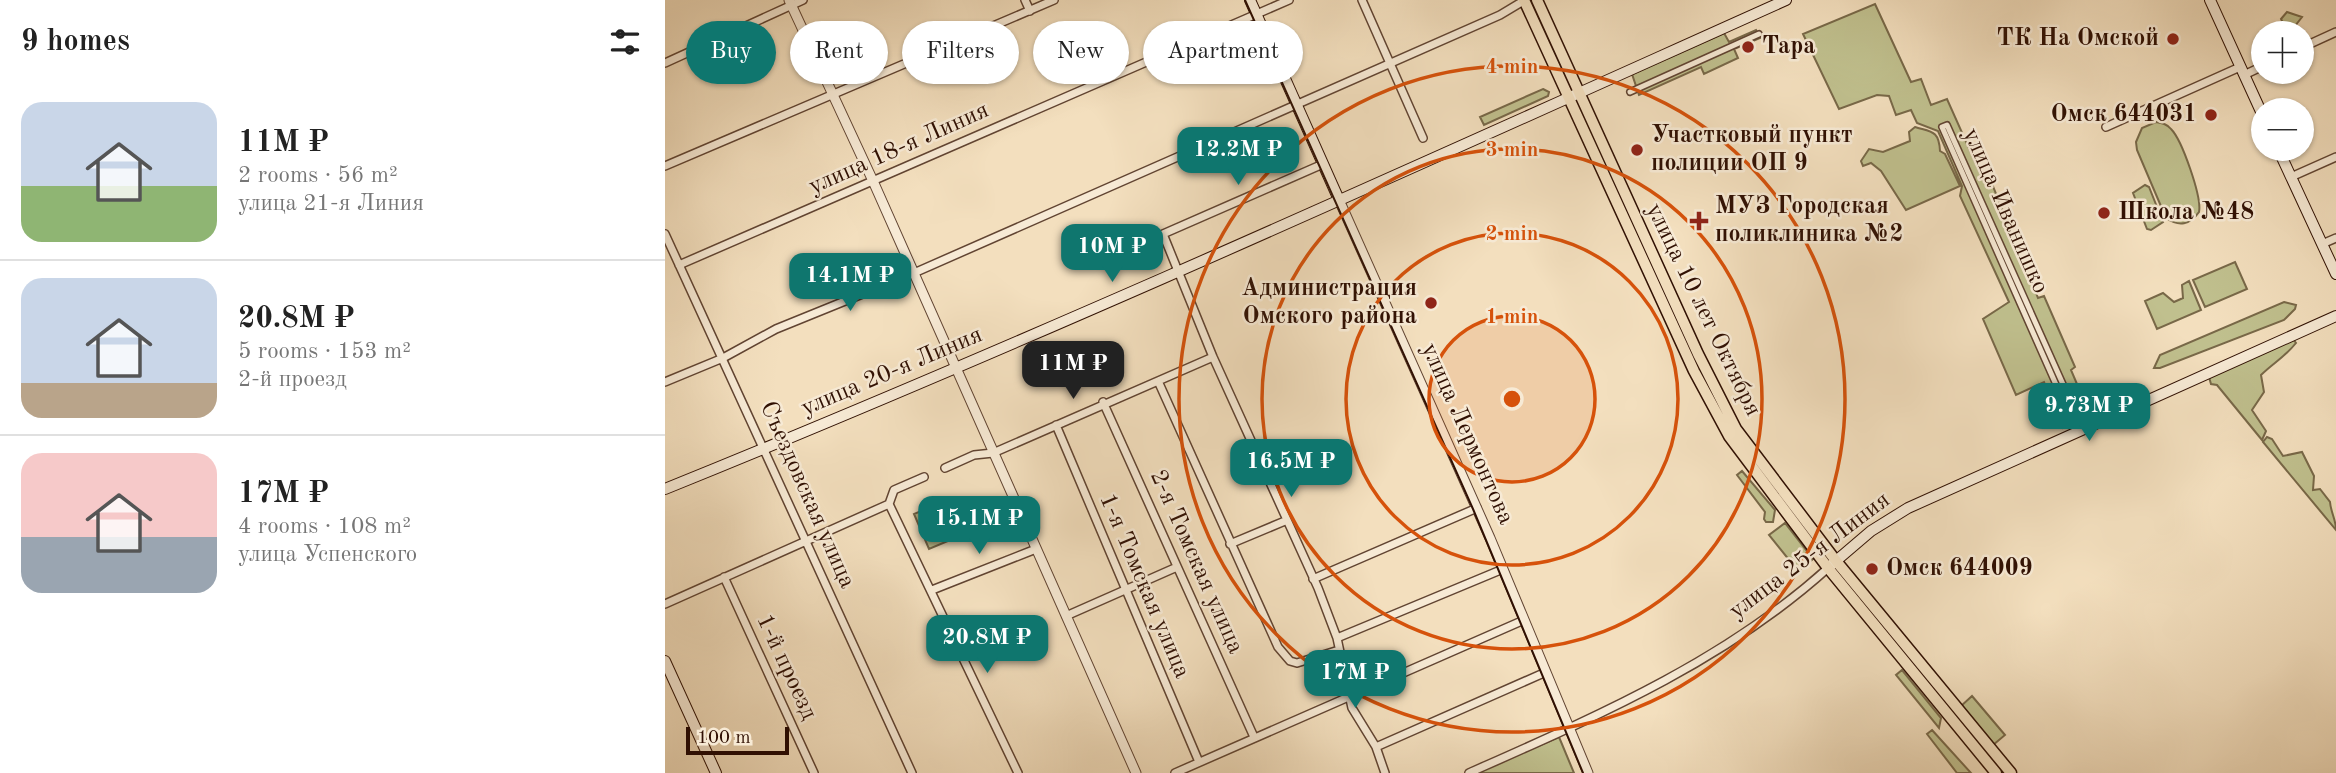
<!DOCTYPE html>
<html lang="en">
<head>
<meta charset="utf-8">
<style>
	:root { --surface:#fff; --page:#f6f6f6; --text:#222; --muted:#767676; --line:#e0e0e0; --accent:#0f766e }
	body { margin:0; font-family:"Old Standard TT",serif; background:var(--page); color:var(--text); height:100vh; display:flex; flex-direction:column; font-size:26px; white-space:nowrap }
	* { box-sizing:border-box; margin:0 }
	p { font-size:23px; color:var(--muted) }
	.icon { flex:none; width:38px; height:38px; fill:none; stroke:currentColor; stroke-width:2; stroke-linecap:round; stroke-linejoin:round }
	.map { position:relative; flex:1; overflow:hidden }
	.details { display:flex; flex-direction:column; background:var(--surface); width:665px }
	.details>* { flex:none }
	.top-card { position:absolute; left:21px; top:21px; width:665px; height:63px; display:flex; gap:14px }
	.buttons { position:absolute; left:1586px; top:21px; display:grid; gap:14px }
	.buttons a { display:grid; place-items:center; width:63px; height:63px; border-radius:50%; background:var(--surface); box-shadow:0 2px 5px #0004; font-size:35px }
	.scale { position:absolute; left:21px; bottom:18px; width:103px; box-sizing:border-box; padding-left:7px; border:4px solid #301003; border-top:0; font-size:19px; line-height:24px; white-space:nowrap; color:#301003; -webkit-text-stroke:5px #f7ead5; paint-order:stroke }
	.price { position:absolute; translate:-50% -60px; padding:0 16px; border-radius:14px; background:var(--accent); color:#fff; font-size:23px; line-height:46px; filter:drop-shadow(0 2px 4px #0008) }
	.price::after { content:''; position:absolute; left:50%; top:42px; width:21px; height:16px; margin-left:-10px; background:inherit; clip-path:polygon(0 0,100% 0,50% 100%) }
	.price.active { background:#222; color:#fff }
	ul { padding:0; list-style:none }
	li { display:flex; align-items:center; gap:21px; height:175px; padding:0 21px }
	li+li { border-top:2px solid var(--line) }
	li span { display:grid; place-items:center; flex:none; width:196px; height:140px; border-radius:21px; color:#555 }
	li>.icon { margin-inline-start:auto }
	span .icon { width:84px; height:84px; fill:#fffc; stroke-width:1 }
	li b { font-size:30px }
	h2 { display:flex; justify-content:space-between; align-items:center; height:84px; padding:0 21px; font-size:30px }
	.chip { padding:0 24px; border-radius:32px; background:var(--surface); box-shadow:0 2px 5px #0004; font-size:24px; line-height:63px }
	.chip.active { background:var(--accent); color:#fff }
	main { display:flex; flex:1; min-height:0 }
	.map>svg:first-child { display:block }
</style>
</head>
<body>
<main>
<section class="details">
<h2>9 homes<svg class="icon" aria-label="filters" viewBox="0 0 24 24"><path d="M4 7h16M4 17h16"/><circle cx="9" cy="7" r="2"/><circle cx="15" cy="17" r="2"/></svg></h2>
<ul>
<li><span style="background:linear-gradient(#c9d6e8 60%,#8fb573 0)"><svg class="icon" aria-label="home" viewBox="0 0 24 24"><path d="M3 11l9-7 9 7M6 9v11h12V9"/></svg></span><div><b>11M ₽</b><p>2 rooms · 56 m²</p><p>улица 21-я Линия</p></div></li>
<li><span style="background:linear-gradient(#c9d6e8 75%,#b9a48a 0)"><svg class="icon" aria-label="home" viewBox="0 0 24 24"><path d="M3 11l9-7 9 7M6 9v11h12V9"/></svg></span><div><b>20.8M ₽</b><p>5 rooms · 153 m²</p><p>2-й проезд</p></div></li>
<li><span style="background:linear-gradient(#f6c9c9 60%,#9aa5b1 0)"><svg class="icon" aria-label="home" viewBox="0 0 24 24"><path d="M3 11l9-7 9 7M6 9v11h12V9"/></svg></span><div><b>17M ₽</b><p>4 rooms · 108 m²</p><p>улица Успенского</p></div></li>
</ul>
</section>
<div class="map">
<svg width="1671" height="773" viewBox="0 0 1671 773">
	<rect width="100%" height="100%" fill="#f3dfbe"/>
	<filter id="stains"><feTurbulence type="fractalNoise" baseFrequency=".00286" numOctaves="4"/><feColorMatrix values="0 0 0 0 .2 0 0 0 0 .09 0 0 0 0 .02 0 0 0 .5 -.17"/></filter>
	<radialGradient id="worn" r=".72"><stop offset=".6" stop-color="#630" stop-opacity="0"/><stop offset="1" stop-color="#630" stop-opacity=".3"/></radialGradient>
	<path fill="#c0c08e" stroke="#786848" stroke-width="2" d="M1210 4 1246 82 1256 79 1266 105 1282 99 1319 182 1325 179 1373 298 1379 296 1410 367 1406 370 1426 417 1398 428 1379 382 1351 395 1318 319 1344 302 1295 196 1297 186 1273 131 1252 123 1246 110 1231 115 1224 96 1212 95 1174 109 1138 34Z
		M1622 12 1637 17 1626 31 1620 27 1616 19Z
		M1091 30 1095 38 1069 49 1073 58 1039 74 1036 67 974 95 967 74 1059 33 1064 42Z
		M878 89 884 92 883 96 819 125 815 117Z
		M1491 122C1497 123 1502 124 1506 129 1517 140 1537 197 1534 212 1525 225 1514 227 1501 218L1472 150 1471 142 1477 128Z
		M1250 127C1266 132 1274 130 1275 151L1280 154 1295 186 1241 210 1216 171 1206 163 1198 166 1196 161 1204 149 1218 152 1245 141 1244 132Z
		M1480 185 1484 187 1498 222 1486 230 1482 229 1468 193Z
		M1570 262 1582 289 1540 307 1528 280Z
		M1524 281 1536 310 1492 329 1480 301 1498 293 1509 302 1518 298 1517 285Z
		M1619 302 1631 305 1630 309 1619 320 1495 368H1489L1495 355Z
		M1628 339 1631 343C1620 357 1608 363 1596 375L1599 392 1587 410 1601 431 1597 440 1552 385 1546 384 1544 377Z
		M1602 437 1607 439 1618 456 1637 452 1649 476 1648 490 1655 489 1665 502C1666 513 1671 520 1671 530L1598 442Z
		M1077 471 1110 510 1108 522H1101L1099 519 1100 512 1072 475Z
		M268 506 283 541 264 549 249 514Z
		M1120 523 1148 559 1133 571 1104 535Z
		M1237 670 1276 718 1274 728 1231 675Z
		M1307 696 1340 735 1328 745 1296 706Z
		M1267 730 1306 773H1292L1262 734Z
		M894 737 909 773H811Z"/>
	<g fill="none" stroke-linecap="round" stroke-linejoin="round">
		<defs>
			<path id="pedestrian" d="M965 92 1094 34
				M1277 127 1282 125 1418 429
				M1277 127 1412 432"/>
			<path id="minor" d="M360 0 365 11
				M697 0 758 138
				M1636 48 1671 32
				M0 63 138 0
				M1579 75 1598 66
				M1441 127 1575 67
				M658 164 498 234 548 357 653 588 672 638 687 708 711 747 720 773
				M0 166 389 0
				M1626 177 1671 157
				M0 234 247 773
				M1657 244 1671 238
				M14 265 624 0
				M493 381 613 647 625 661 632 663 674 650
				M0 382 58 358 111 329 249 273 835 15 860 0
				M438 402 589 737
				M391 425 534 762
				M280 468 309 455 328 453 548 357
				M224 504 353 773
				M224 504 229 490 259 477
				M565 544 620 521
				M59 577 149 773
				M648 579 812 508
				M267 590 371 549
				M0 604 224 504
				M401 616 512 567
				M672 638 838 569
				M711 747 881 672
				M510 773 859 620
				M804 773C930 717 1059 662 1163 568"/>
			<path id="tertiary" d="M124 0 208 181 471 773
				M675 202 825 538 923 773"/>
			<path id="secondary" d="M585 0 675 202
				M1545 0 1598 116
				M1613 149 1671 274
				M0 489C378 336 749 167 1121 0
				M1165 566 1206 531 1243 508 1671 316
				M0 661 51 773"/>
			<path id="primary" d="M859 0 1029 371 1064 436 1163 568 1331 773
				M872 0 1033 354 1071 429 1171 561 1346 773"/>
		</defs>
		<use href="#pedestrian" stroke="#614432" stroke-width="8"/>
		<use href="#minor" stroke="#614432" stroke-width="10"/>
		<use href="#tertiary" stroke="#614432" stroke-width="11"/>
		<use href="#secondary" stroke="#301003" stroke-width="12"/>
		<use href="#primary" stroke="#301003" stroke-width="13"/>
		<use href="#pedestrian" stroke="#f7ead5" stroke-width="5"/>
		<use href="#minor" stroke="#f7ead5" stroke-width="7"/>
		<use href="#tertiary" stroke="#f7ead5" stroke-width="9"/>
		<use href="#secondary" stroke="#f7ead5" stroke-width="10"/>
		<use href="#primary" stroke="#f3dfbe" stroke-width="10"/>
		<path stroke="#301003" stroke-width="2" d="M580 0 808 509 918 773"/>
	</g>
	<circle cx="847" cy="399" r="83" fill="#d6520b" fill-opacity=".12"/>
	<g fill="none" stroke="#d6520b" stroke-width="3.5">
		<circle cx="847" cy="399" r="83"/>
		<circle cx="847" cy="399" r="166"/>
		<circle cx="847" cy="399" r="250"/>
		<circle cx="847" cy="399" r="333"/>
	</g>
	<g fill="#8f2418" stroke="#f7ead5" stroke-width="2.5">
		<circle cx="1508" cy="39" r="7"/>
		<circle cx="1083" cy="47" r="7"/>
		<circle cx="1546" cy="115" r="7"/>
		<circle cx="972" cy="150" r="7"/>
		<circle cx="1439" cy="213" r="7"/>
		<path d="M1030.5 210.5h7v7h7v7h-7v7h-7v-7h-7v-7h7z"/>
		<circle cx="766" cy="303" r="7"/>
		<circle cx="1207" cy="569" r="7"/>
	</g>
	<g text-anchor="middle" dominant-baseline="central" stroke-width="5" stroke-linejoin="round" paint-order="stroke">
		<g font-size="24" font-weight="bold" fill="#301003" stroke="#f7ead5" text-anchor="start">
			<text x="1494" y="39" text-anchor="end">ТК На Омской</text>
			<text x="1097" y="47">Тара</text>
			<text x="1532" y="115" text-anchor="end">Омск 644031</text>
			<text x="986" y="136">Участковый пункт<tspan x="986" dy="28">полиции ОП 9</tspan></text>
			<text x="1050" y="207">МУЗ Городская<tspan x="1050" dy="28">поликлиника №2</tspan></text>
			<text x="1453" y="213">Школа №48</text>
			<text x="752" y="289" text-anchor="end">Администрация<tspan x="752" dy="28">Омского района</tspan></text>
			<text x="1221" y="569">Омск 644009</text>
		</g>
		<g font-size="24" fill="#301003" stroke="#f7ead5">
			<text transform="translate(234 149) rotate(-24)">улица 18-я Линия</text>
			<text transform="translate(1340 211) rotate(66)">улица Иванишко</text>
			<text transform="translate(1038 310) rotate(64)">улица 10 лет Октября</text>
			<text transform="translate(227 372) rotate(-23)">улица 20-я Линия</text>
			<text transform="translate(802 434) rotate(66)">улица Лермонтова</text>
			<text transform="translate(142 495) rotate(66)">Съездовская улица</text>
			<text transform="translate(1145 556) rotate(-37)">улица 25-я Линия</text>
			<text transform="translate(531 562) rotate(66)">2-я Томская улица</text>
			<text transform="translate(479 586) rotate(67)">1-я Томская улица</text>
			<text transform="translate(121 667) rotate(65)">1-й проезд</text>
		</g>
	</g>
	<circle cx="847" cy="399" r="10" fill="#d6520b" stroke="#f7ead5" stroke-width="3.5"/>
	<g font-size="21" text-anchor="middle" font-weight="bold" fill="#d6520b" stroke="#f7ead5" stroke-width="5" stroke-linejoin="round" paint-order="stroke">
		<text x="847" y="73">4 min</text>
		<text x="847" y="156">3 min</text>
		<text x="847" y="240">2 min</text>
		<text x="847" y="323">1 min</text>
	</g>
	<rect width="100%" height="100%" filter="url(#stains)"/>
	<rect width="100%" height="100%" fill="url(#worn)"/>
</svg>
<div class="buttons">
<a>+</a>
<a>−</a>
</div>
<div class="scale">100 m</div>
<b class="price" style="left:573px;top:187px">12.2M ₽</b>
<b class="price" style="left:447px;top:284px">10M ₽</b>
<b class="price" style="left:185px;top:313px">14.1M ₽</b>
<b class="price active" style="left:408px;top:401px">11M ₽</b>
<b class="price" style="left:1424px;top:443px">9.73M ₽</b>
<b class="price" style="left:626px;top:499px">16.5M ₽</b>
<b class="price" style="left:314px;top:556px">15.1M ₽</b>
<b class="price" style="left:322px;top:675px">20.8M ₽</b>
<b class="price" style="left:690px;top:710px">17M ₽</b>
<div class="top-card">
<a class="chip active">Buy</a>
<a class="chip">Rent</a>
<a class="chip">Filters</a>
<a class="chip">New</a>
<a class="chip">Apartment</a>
</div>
</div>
</main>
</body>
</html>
